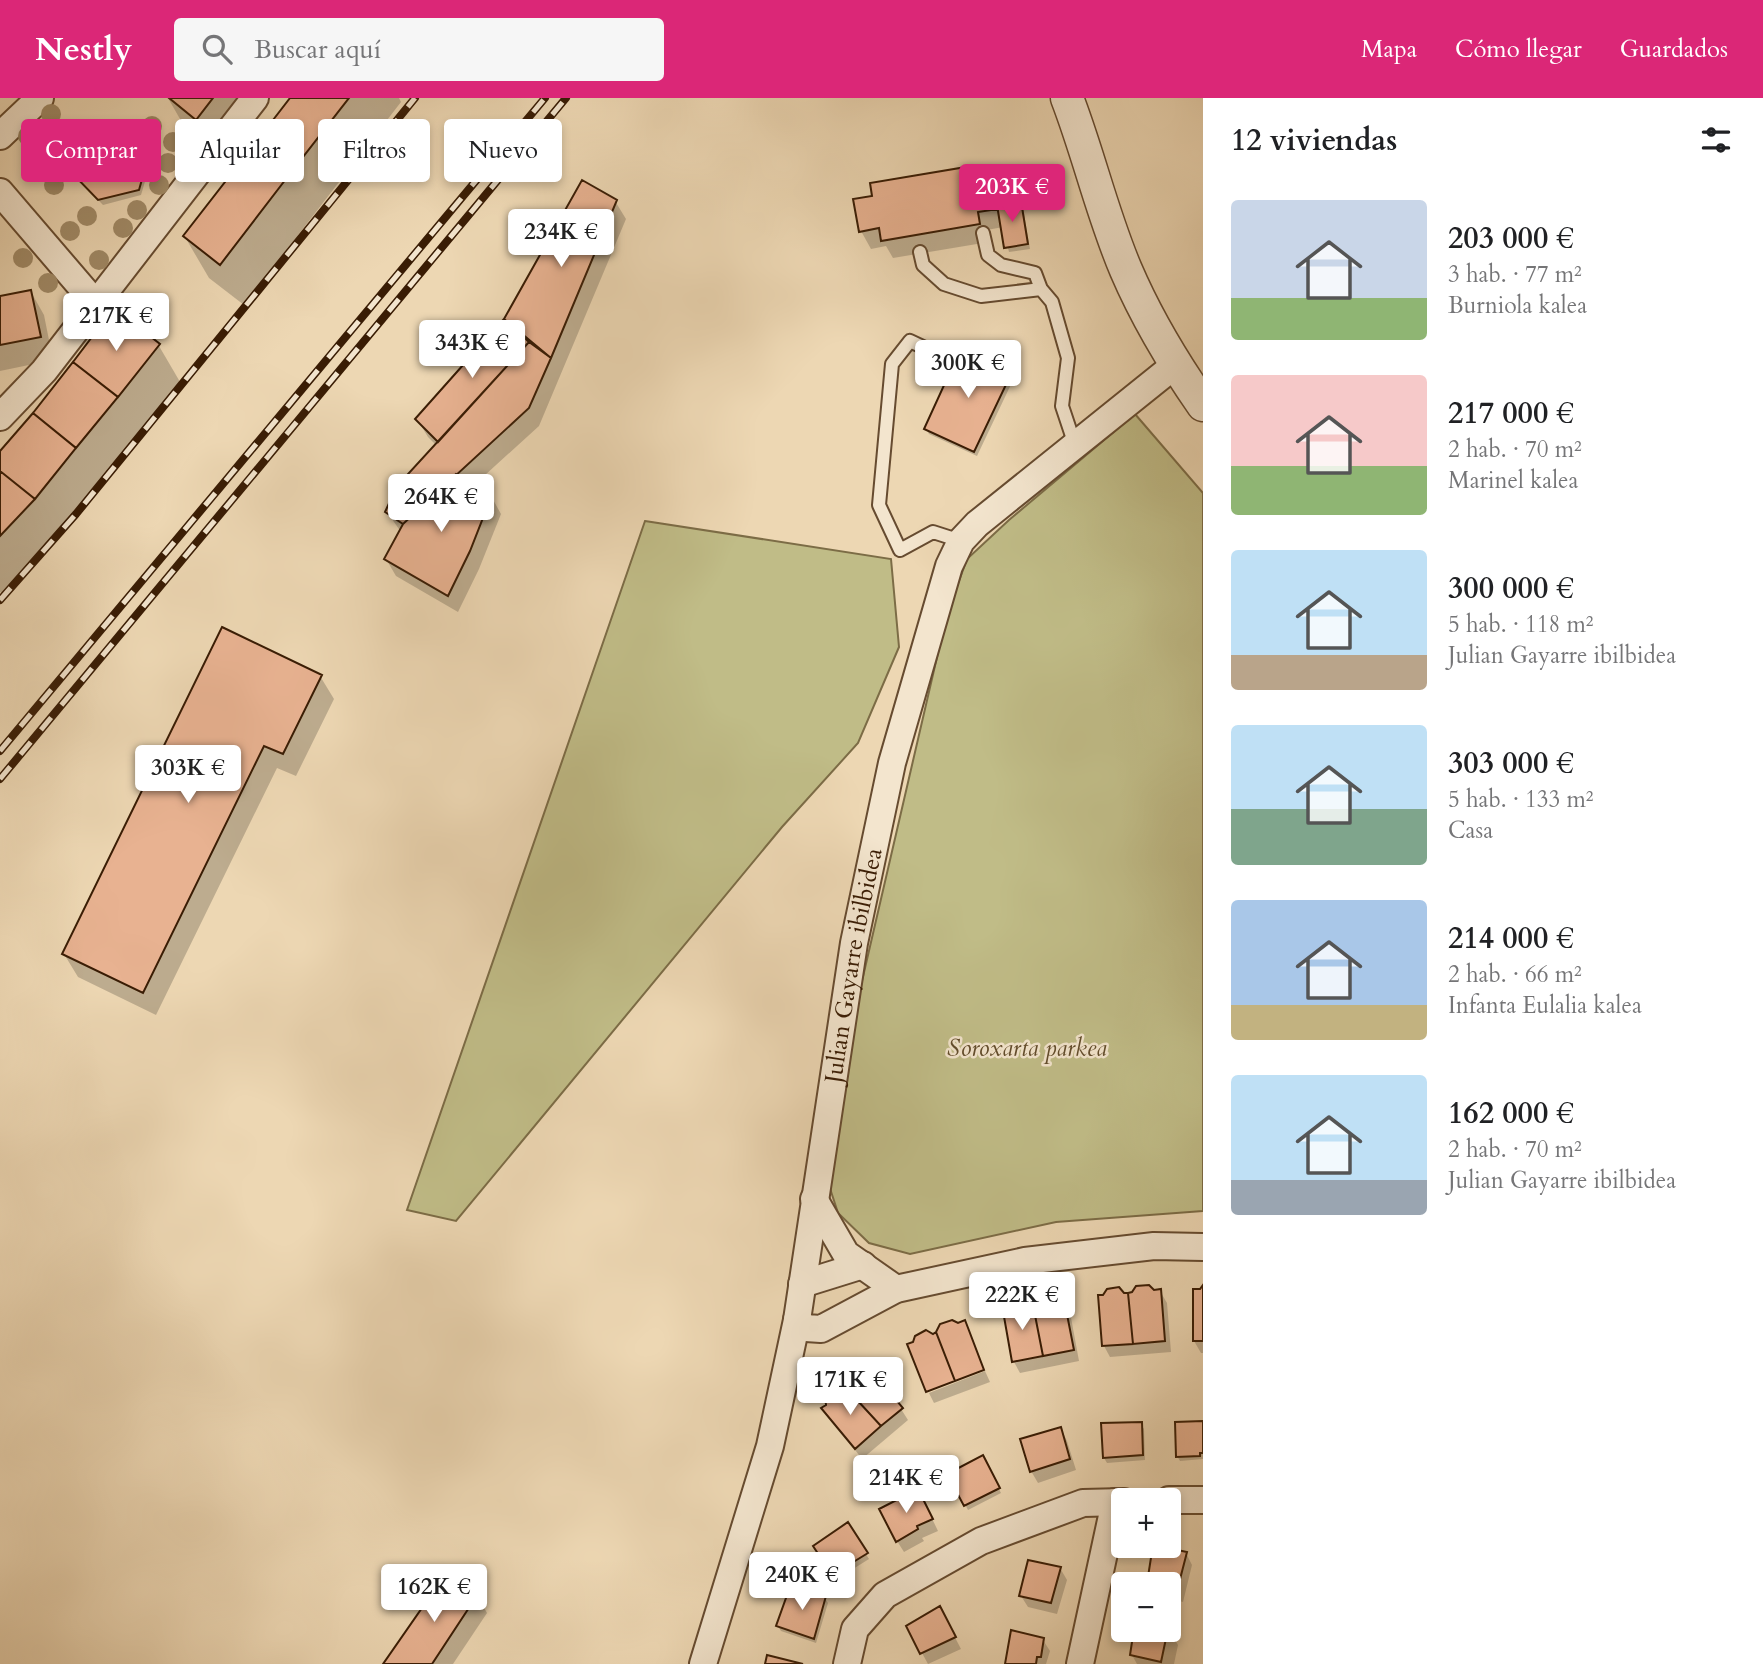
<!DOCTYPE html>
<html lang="es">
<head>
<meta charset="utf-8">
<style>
	:root { --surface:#fff; --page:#f6f6f6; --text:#202124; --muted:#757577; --accent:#db2777 }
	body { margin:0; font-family:Cardo,serif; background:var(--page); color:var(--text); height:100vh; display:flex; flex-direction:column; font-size:26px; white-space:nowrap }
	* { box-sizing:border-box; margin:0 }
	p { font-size:23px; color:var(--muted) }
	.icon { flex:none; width:38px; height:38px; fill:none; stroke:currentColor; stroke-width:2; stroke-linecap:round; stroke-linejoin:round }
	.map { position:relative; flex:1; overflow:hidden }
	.sheet { display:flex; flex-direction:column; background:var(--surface); width:560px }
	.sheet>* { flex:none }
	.hud { position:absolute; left:21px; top:21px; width:665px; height:63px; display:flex; gap:14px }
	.fabs { position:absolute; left:1111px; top:1390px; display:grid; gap:14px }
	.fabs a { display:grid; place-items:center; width:70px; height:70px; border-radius:7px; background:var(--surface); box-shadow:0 4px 10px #0003; font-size:35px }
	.price { position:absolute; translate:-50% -60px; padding:0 16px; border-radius:7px; background:#fff; color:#222; font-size:23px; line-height:46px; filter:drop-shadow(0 2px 4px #0008) }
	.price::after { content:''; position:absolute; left:50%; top:42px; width:21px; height:16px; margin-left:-10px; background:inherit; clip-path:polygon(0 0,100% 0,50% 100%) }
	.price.active { background:var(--accent); color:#fff }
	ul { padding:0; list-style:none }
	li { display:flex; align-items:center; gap:21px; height:175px; padding:0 28px }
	li span { display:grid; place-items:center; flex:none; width:196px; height:140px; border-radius:7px; color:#555 }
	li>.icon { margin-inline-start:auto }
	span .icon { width:84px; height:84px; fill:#fffc; stroke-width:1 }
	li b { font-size:30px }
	h2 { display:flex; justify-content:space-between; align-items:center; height:84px; padding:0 28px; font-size:30px }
	.pill { padding:0 24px; border-radius:7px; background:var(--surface); box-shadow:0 4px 10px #0003; font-size:24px; line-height:63px }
	.pill.active { background:var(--accent); color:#fff }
	header { display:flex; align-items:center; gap:42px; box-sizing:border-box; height:98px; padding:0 35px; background:var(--accent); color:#fff }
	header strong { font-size:33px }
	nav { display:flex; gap:38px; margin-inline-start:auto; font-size:24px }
	.search { width:490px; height:63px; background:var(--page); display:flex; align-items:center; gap:18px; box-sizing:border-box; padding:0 24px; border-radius:7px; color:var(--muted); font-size:26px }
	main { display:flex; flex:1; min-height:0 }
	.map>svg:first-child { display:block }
</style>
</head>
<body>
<header>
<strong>Nestly</strong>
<div class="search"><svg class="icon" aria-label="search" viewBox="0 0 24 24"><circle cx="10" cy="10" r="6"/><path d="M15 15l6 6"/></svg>Buscar aquí</div>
<nav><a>Mapa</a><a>Cómo llegar</a><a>Guardados</a></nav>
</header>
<main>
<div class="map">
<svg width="1203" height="1566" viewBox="0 0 1203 1566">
	<rect width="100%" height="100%" fill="#edd7b3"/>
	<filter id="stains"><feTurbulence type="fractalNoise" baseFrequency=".00286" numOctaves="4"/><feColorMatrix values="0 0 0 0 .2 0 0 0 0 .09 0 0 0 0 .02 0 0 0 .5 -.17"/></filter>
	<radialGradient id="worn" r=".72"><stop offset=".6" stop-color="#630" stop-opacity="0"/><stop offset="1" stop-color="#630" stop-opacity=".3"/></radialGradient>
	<path fill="#c0bc87" stroke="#7c6c46" stroke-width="2" d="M1135 316 1203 395V1113L1056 1124 910 1156 869 1145 838 1115 825 1075 843 965 947 516 967 461 1009 422Z
		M645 423 891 461 899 549 858 645 782 729 456 1123 407 1112Z"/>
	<path fill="#0003" fill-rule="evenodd" d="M168 0H256L215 53 184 28Z
		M292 0H399L401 4 244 207 209 180 185 139Z
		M149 54 152 60 141 97 103 107 76 79Z
		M971 70 977 81 991 78 1001 96 1003 107 1020 105 1023 110 1030 151 1009 154 1003 129 987 132 989 144 893 160 886 148 871 151 861 133 874 99ZM993 95H997L999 108H996Z
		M615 103 626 121 539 328 473 388 491 398 501 416 479 471 458 514 396 478 386 461 401 434 387 414 437 348 428 339 417 321Z
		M31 194 44 217 53 262 0 273V200Z
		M159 248 183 289 58 442 6 499 0 494V355Z
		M1011 275 1014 280 977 358 929 336 926 331Z
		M320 578 334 601 296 678 277 670 156 917 78 879 64 856Z
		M1203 1190V1255H1201L1194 1243Z
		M1160 1193 1167 1205 1171 1254 1110 1259 1104 1248 1100 1198Z
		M1063 1203 1070 1214 1079 1263 1020 1275 1014 1264 1005 1214Z
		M985 1273 990 1284 934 1305 929 1295Z
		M843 1294 901 1311 908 1322 862 1361 823 1310Z
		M1203 1325V1361L1180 1363 1177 1358Z
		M1141 1326 1144 1331 1145 1362 1107 1365 1104 1360Z
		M1061 1331 1067 1343 1076 1372 1038 1385 1031 1373Z
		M982 1359 1001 1395 968 1412 949 1376Z
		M924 1404 938 1433 922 1440 924 1443 904 1454 897 1443Z
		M847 1426 869 1461 837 1481 815 1449Z
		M1186 1455 1192 1467 1183 1504 1169 1500V1486L1149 1485Z
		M1060 1470 1067 1482 1057 1516 1028 1509 1021 1498Z
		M447 1477 477 1497 487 1515 453 1566H385Z
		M824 1499 828 1505 816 1545 781 1533 778 1528Z
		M946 1522 961 1551 928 1566 922 1555Z
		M1135 1531H1169L1178 1547 1174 1566H1137L1132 1557Z
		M1043 1542 1050 1553 1046 1566H1006Z"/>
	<path fill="#e8b291" stroke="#391c04" stroke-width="2" d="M169 0H213L196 22Z
		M290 0H349L299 64 263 35Z
		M122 23 150 53 139 92 98 102 71 74 83 34Z
		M263 35 299 64 220 167 183 138Z
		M972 68 974 79 992 76 998 111 978 114 980 126 881 143 879 130 859 134 853 101 872 98 870 85Z
		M582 82 617 102 551 260 504 221Z
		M1021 103 1028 146 1004 150 997 107Z
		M31 192 41 239 0 247V198Z
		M114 210 160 246 118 299 73 264Z
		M504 221 529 244 438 344 415 321Z
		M529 244 551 260 529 310 403 426 385 414 397 388Z
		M961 250 1012 274 974 354 924 331Z
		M73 264 118 299 76 350 33 315Z
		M33 315 76 350 35 401 0 373V353Z
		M0 373 35 401 0 438Z
		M456 376 492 397 470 453 448 498 384 461 403 426Z
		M222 529 322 577 283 656 264 648 143 895 62 856Z
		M1149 1187 1154 1192 1161 1191 1165 1243 1133 1246 1128 1195 1132 1194 1136 1188Z
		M1203 1187V1243H1193V1191H1200Z
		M1119 1189 1124 1195H1128L1133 1246 1102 1248 1098 1197H1103L1107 1191Z
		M1052 1198 1056 1202 1064 1201 1074 1252 1043 1258 1033 1207 1036 1206 1040 1200Z
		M1023 1203 1029 1208 1033 1207 1043 1258 1012 1264 1003 1213 1008 1211 1011 1205Z
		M952 1222 958 1225 965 1222 984 1272 955 1283 936 1234 940 1226Z
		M926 1232 933 1236 936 1234 955 1283 926 1294 907 1246 913 1244 915 1238Z
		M869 1270 903 1310 881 1328 846 1290 847 1281 856 1273 863 1275Z
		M846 1290 881 1328 855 1351 821 1310 826 1307 825 1299 835 1291 843 1292Z
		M1203 1323V1355H1200V1358L1176 1359 1175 1324Z
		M1142 1324 1143 1357 1103 1360 1101 1325Z
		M1061 1329 1070 1361 1030 1374 1020 1341Z
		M983 1357 1000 1390 964 1408 947 1376Z
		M918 1391 933 1421 917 1428 918 1431 896 1444 879 1411Z
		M848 1424 868 1455 832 1477 813 1448Z
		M1153 1447 1187 1454 1177 1493 1169 1491V1486L1147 1485Z
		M1028 1462 1061 1469 1051 1505 1019 1498Z
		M447 1474 478 1496 432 1566H383Z
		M791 1486 826 1498 814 1541 776 1528Z
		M940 1508 956 1539 920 1556 906 1528Z
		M1134 1531H1168L1161 1564 1130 1557Z
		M1011 1532 1044 1540 1041 1559H1037L1036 1566H1005Z
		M767 1557 803 1566H765Z"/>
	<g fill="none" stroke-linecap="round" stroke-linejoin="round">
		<defs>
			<path id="service" d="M983 135 988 157 1001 167 1035 175 1041 191
				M920 154 923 167 944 186 981 198 1041 191 1052 204 1068 260 1062 308 1075 347
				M948 261 910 243 892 266 879 407 900 452 933 434 961 443"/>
			<g id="minor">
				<path d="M0 38 40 0"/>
				<path d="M0 94 96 206"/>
				<path d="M0 319 44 273 255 0"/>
				<path d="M814 1101 846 1156 896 1191"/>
				<path d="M802 1186 863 1167"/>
				<path d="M797 1222 806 1230 821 1231 896 1191 1025 1163 1154 1148 1203 1149"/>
				<path d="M1169 1402H1203"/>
				<path id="s1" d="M703 1566 770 1348 797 1222 854 845 892 665 949 468 961 443 977 426 1175 267"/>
				<path d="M847 1566 855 1531 885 1497 981 1443 1083 1405 1124 1404"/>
				<path d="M1080 1566 1115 1404"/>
			</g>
			<path id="tertiary" d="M1067 0C1089 57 1102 116 1126 172 1147 221 1173 264 1203 307"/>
		</defs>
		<use href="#service" stroke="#664b30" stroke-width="16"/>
		<use href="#minor" stroke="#664b30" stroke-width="30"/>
		<use href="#tertiary" stroke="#664b30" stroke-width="35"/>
		<use href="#service" stroke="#f3e5ce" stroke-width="12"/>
		<use href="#minor" stroke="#f3e5ce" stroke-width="26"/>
		<use href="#tertiary" stroke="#f3e5ce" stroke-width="32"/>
		<defs>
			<path id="rail" d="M0 502 76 416 415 0
				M0 653 545 0
				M0 681 566 0"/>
		</defs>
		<use href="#rail" stroke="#391c04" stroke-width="8"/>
		<use href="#rail" stroke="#f3e5ce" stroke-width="5" stroke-dasharray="16" stroke-linecap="butt"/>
	</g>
	<g fill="#a18b68">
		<circle cx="51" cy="16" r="10"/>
		<circle cx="152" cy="28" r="10"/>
		<circle cx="28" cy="38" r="10"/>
		<circle cx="173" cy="44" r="10"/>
		<circle cx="53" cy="48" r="10"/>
		<circle cx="168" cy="65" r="10"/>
		<circle cx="54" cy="87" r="10"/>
		<circle cx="159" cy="87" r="10"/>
		<circle cx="137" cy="112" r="10"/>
		<circle cx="87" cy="118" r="10"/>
		<circle cx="123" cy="130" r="10"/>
		<circle cx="70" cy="133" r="10"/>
		<circle cx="23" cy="160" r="10"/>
		<circle cx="99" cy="162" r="10"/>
		<circle cx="48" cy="185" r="10"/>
	</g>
	<g text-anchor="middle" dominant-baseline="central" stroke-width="5" stroke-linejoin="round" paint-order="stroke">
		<g font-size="24" fill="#391c04" stroke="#f3e5ce">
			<text stroke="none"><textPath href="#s1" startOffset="716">Julian Gayarre ibilbidea</textPath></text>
		</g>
		<g font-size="24" font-style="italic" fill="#624c2b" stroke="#f3e5ce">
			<text x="1027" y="950">Soroxarta parkea</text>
		</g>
	</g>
	<rect width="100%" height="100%" filter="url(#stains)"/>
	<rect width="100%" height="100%" fill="url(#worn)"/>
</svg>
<div class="fabs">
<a>+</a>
<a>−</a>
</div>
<b class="price active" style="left:1012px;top:126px">203K €</b>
<b class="price" style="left:561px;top:171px">234K €</b>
<b class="price" style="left:116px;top:255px">217K €</b>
<b class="price" style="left:472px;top:282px">343K €</b>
<b class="price" style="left:968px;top:302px">300K €</b>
<b class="price" style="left:441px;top:436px">264K €</b>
<b class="price" style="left:188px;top:707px">303K €</b>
<b class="price" style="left:1022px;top:1234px">222K €</b>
<b class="price" style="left:850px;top:1319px">171K €</b>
<b class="price" style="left:906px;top:1417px">214K €</b>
<b class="price" style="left:802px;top:1514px">240K €</b>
<b class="price" style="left:434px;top:1526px">162K €</b>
<div class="hud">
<a class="pill active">Comprar</a>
<a class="pill">Alquilar</a>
<a class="pill">Filtros</a>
<a class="pill">Nuevo</a>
</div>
</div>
<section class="sheet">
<h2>12 viviendas<svg class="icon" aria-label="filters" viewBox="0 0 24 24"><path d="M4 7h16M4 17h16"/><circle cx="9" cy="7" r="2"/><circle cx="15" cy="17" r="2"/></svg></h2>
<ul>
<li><span style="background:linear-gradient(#c9d6e8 70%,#8fb573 0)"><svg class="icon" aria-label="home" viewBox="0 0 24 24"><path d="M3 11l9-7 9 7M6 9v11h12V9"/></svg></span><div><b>203 000 €</b><p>3 hab. · 77 m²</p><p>Burniola kalea</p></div></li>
<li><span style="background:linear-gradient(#f6c9c9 65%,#8fb573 0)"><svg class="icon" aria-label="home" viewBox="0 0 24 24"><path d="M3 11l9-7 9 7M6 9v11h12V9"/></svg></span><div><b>217 000 €</b><p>2 hab. · 70 m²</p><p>Marinel kalea</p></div></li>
<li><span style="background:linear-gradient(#bfe0f5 75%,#b9a48a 0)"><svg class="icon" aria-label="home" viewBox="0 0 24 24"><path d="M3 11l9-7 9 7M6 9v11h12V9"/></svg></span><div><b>300 000 €</b><p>5 hab. · 118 m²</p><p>Julian Gayarre ibilbidea</p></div></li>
<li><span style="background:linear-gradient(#bfe0f5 60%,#7fa58c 0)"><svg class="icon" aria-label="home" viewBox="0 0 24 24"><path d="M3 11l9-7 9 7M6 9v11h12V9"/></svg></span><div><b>303 000 €</b><p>5 hab. · 133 m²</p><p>Casa</p></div></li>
<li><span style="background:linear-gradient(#a9c7e8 75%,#c2b280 0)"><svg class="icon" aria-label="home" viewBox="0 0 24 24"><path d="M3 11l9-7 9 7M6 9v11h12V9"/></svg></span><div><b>214 000 €</b><p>2 hab. · 66 m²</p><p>Infanta Eulalia kalea</p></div></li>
<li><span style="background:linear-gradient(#bfe0f5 75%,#9aa5b1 0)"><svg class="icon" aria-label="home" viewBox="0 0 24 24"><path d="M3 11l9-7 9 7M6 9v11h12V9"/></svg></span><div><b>162 000 €</b><p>2 hab. · 70 m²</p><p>Julian Gayarre ibilbidea</p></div></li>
</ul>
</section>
</main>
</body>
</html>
